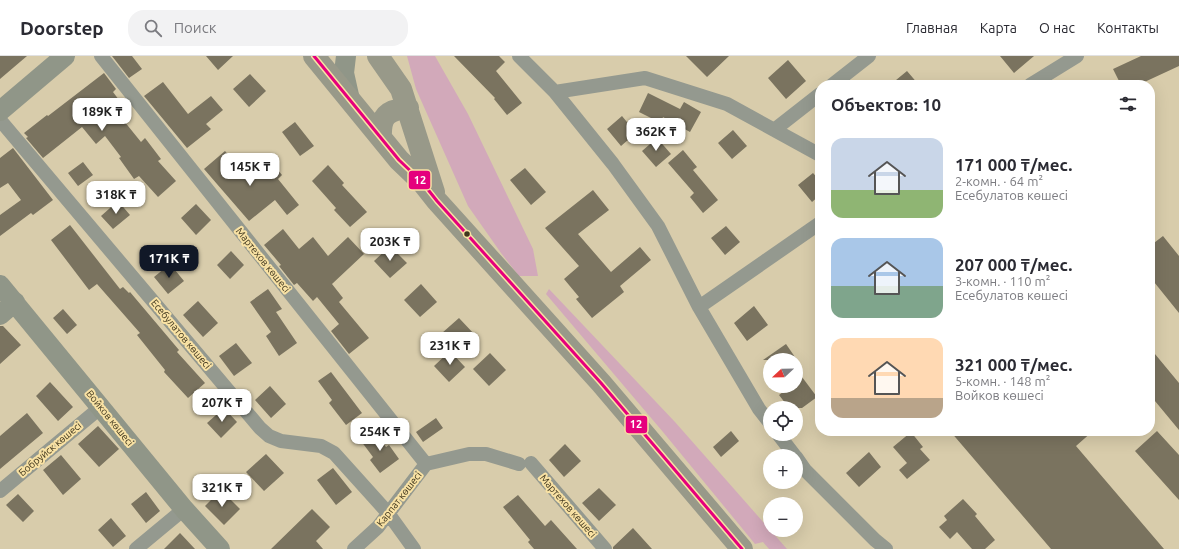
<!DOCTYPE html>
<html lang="ru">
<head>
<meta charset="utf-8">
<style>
	:root { --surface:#fff; --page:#f2f2f3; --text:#2b2b33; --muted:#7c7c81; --line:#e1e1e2; --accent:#111827 }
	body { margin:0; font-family:Ubuntu,sans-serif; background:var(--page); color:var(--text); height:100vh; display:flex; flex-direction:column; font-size:15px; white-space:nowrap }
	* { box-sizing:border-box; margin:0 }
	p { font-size:13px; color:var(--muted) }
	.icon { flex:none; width:22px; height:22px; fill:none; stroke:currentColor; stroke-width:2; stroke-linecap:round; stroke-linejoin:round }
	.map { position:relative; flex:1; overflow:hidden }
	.panel { position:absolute; left:815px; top:24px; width:340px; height:356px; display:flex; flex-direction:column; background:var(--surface); border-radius:16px; box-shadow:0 4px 16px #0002 }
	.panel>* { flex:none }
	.needle { width:26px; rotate:248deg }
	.controls { position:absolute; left:763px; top:297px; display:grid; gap:8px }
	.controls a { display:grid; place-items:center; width:40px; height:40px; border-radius:50%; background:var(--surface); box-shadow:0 4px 16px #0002; font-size:20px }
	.price { position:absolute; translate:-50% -34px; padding:0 9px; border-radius:8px; background:#fff; color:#222; font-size:13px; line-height:26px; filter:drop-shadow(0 1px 2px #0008) }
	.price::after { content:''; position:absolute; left:50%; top:24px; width:12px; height:9px; margin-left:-6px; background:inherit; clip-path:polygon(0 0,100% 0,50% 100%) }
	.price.on { background:var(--accent); color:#fff }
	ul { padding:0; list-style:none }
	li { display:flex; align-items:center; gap:12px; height:100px; padding:0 16px }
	li span { display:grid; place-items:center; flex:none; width:112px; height:80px; border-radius:12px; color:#555 }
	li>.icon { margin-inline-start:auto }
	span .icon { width:48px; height:48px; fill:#fffc; stroke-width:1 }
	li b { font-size:17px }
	h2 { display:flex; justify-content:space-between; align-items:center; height:48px; padding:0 16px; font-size:17px }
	header { display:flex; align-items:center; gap:24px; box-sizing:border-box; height:56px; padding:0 20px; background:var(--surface); border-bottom:1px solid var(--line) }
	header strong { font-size:19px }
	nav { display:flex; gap:22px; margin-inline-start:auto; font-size:14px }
	.search { width:280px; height:36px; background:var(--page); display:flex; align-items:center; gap:10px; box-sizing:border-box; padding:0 14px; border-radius:16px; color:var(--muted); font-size:15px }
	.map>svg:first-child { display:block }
</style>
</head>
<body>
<header>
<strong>Doorstep</strong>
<div class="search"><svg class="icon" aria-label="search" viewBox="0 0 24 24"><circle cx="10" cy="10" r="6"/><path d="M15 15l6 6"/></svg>Поиск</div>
<nav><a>Главная</a><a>Карта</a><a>О нас</a><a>Контакты</a></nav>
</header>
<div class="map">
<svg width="1179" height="493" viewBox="0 0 1179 493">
	<rect width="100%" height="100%" fill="#d8ccab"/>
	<path fill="#d2a9ba" d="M407 0H435L468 58 533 193 538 220H519L501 197 468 150 416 33Z
		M549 233 675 366 787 493H769L763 486 755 488 663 376 546 238Z"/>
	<path fill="#7a735f" d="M0 0H27L0 23Z
		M112 0H132L142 13 129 22Z
		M206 0H233L218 14Z
		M454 0H499L505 6 496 15 522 47 507 59 494 43 495 42Z
		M686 0H729L707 21Z
		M1000 0H1034L1014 17Z
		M1141 0H1179V10L1138 29H1121L1113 13Z
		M788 4 806 25 786 43 768 22Z
		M907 15 919 29H890Z
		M104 17 116 33 113 36 131 60 124 65 141 86 145 82 161 103 158 105 176 125 158 141 139 120 134 123 119 102 121 101 105 80 96 88 82 71 43 102 26 82 28 81 24 77 47 59 48 60Z
		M250 18 266 35 249 51 233 33Z
		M163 26 188 58 211 40 223 54 206 68 211 73 187 92 144 40Z
		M648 37 680 53 684 46 701 56 690 76 663 61 661 67 639 56Z
		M622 60 636 77 621 90 607 73Z
		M295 66 314 90 300 100 282 76Z
		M733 74 747 90 732 103 718 87Z
		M657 82 671 98 656 111 642 95Z
		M13 92 53 144 33 159 31 157 0 180V159L21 144 8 127 0 132V102Z
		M683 94 697 111 693 114 718 144 703 157 690 141 694 137 668 107Z
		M225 95 251 126 273 108 282 119 278 123 299 149 287 159 275 144 249 165 204 113Z
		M83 106 93 119 78 130 68 117Z
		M328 109 344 127 342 129 367 156 350 171 334 154 336 152 312 125Z
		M525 112 546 136 531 149 510 124Z
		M813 117 820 125V139L812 146 798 129Z
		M593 134 609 154 578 178 611 216 640 191 651 204 620 230 624 236 592 262 576 243 579 241 564 223 579 210 545 172Z
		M118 145 130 159 113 173 101 160Z
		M196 148 211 164 196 179 181 162Z
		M70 169 120 233 123 231 129 237 130 236 179 294 177 296 205 327 188 342 164 316 165 314 137 279 140 277 97 228 89 234 51 184Z
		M726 170 740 186 725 199 711 182Z
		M283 173 299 193 313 181 328 200 348 181 364 198 332 228 343 242 339 246 369 282 349 298 331 275 339 268 317 241 313 245 297 227 294 229 279 210 281 209 264 189Z
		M1163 180 1179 200V257L1150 221V190Z
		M390 190 407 207 390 222 374 205Z
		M231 195 244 209 230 223 217 209Z
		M170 208 184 225 168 238 154 221Z
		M421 228 437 246 420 261 404 244Z
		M268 233 282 253 276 256 297 287 279 300 266 280 271 276 250 246Z
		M198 245 218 267 203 281 183 259Z
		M754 250 768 269 747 285 734 267Z
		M63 253 77 269 67 278 53 262Z
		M459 262 475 279 458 294 442 277Z
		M0 270H3L21 289 0 308Z
		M236 287 252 307 234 320 219 300Z
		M786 288 797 304H763Z
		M1150 292 1179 327V374L1150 339Z
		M450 295 465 311 449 326 434 310Z
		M490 297 506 314 489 330 473 313Z
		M796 313 817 341 802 352H789L779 339 791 330H796Z
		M331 316 362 357 346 369 329 347 332 344 318 325Z
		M50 326 73 351 58 365 36 340Z
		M270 330 286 348 271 362 255 344Z
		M224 352 237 366 221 382 207 367Z
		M27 357 43 377 0 413V380Z
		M436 362 443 372 423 386 416 376Z
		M98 370 119 393 99 411 78 388Z
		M374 375 386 391 389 389 399 403 380 417 370 404 373 401 361 385Z
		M731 375 739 385 721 401 713 391Z
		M950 375H1093L1076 390 1164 493H1051Z
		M1157 375 1179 399V444L1135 395Z
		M911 376 923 391 920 393 930 404 907 423 899 414 907 407 893 391Z
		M565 388 581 405 564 421 549 404Z
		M869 396 881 411 859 431 846 417Z
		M266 398 284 417 264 435 246 416Z
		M61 399 81 423 63 439 43 414Z
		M333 412 352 436 336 449 317 424Z
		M599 432 616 449 599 465 582 447Z
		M221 434 240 453 224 469 205 450Z
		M146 436 160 455 146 467 131 448Z
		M18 438 34 455 23 466 6 449Z
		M518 439 545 470 551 464 577 493H534L528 486 530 484 503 451Z
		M963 443 977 458 975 460 995 484 985 493H972L957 476 950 483 939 471 947 464 944 460Z
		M312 453 330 471 316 485 323 493H271Z
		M111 462 126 480 113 491 98 474Z
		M633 472 652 493H613V491Z
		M180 477 195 493H164Z"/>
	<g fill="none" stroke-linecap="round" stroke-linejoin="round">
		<path stroke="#94998f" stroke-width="14" d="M101 0 426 408
			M519 0 555 36 613 108 658 170 699 251 759 353 770 367
			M832 29 869 0
			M1030 29 1077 0
			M555 36 645 22 727 48 820 99
			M0 64 260 372 269 380 281 385 321 390 334 397 388 457 414 493
			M774 74 820 38
			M699 251 820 167
			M778 378 795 400
			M796 401 805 414 875 484 886 493
			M531 407 605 493
			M0 435 101 351
			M136 493 184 453
			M354 493 378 471 426 408 469 398H486L519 408"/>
		<path stroke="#909688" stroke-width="20" d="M346 0 344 17 350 44
			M0 55 65 0
			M0 229 184 453 220 493
			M0 259 15 246"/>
		<path stroke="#989989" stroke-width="22" d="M314 0 399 104 422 126 437 145 601 327 742 493
			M378 0 401 33 434 136
			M381 82C380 60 387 54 408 52"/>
		<defs>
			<path id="bus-1" d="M314 0 399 104 422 126 437 145 601 327 742 493"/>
		</defs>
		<use href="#bus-1" stroke="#f9e2a4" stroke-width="6"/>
		<use href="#bus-1" stroke="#e5007d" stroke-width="3"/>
	</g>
	<circle fill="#3f361d" stroke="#f9e2a4" stroke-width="1.5" cx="467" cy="178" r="3.5"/>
	<g text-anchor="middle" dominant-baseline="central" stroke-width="4" stroke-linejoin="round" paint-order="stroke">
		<g font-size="10" fill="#3f361d" stroke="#f9e2a4">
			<text transform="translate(263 204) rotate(51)">Мартехов көшесі</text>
			<text transform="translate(181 278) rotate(50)">Есебулатов көшесі</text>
			<text transform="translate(110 362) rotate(51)">Войков көшесі</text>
			<text transform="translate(50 393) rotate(-40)">Бобруйск көшесі</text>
			<text transform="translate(399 443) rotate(-52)">Карпат көшесі</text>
			<text transform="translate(568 450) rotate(49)">Мартехов көшесі</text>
		</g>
	</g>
	<g stroke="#f9e2a4" stroke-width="1.5">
		<rect x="408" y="114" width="23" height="20" rx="4" fill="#e5007d"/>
		<rect x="625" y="359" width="23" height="19" rx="4" fill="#e5007d"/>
	</g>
	<g font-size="11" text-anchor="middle" font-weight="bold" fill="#fff">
		<text x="420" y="128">12</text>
		<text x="636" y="372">12</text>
	</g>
</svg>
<div class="controls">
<a><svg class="needle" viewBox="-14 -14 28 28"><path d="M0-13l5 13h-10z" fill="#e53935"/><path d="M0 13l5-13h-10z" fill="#7c7c81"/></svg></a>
<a><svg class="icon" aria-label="locate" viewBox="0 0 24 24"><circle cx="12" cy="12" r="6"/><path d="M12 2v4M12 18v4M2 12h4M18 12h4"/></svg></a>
<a>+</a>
<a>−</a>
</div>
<b class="price" style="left:102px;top:76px">189K ₸</b>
<b class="price" style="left:656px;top:96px">362K ₸</b>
<b class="price" style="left:250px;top:131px">145K ₸</b>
<b class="price" style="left:116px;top:159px">318K ₸</b>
<b class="price" style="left:390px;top:206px">203K ₸</b>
<b class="price on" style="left:169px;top:223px">171K ₸</b>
<b class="price" style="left:450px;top:310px">231K ₸</b>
<b class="price" style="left:222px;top:367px">207K ₸</b>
<b class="price" style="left:380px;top:396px">254K ₸</b>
<b class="price" style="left:222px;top:452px">321K ₸</b>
<section class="panel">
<h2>Объектов: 10<svg class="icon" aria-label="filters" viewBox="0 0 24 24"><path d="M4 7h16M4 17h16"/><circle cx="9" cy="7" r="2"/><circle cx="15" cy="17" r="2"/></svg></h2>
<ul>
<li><span style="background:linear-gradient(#c9d6e8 65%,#8fb573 0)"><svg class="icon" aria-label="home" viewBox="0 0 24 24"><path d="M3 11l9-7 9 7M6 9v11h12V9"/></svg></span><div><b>171 000 ₸/мес.</b><p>2-комн. · 64 m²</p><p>Есебулатов көшесі</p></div></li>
<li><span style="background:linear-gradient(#a9c7e8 60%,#7fa58c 0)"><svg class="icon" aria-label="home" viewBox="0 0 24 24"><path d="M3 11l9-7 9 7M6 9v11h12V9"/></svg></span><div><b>207 000 ₸/мес.</b><p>3-комн. · 110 m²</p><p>Есебулатов көшесі</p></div></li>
<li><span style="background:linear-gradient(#ffd9b3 75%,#b9a48a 0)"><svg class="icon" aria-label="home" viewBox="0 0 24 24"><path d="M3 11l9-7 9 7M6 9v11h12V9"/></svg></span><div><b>321 000 ₸/мес.</b><p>5-комн. · 148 m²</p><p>Войков көшесі</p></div></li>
</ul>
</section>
</div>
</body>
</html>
